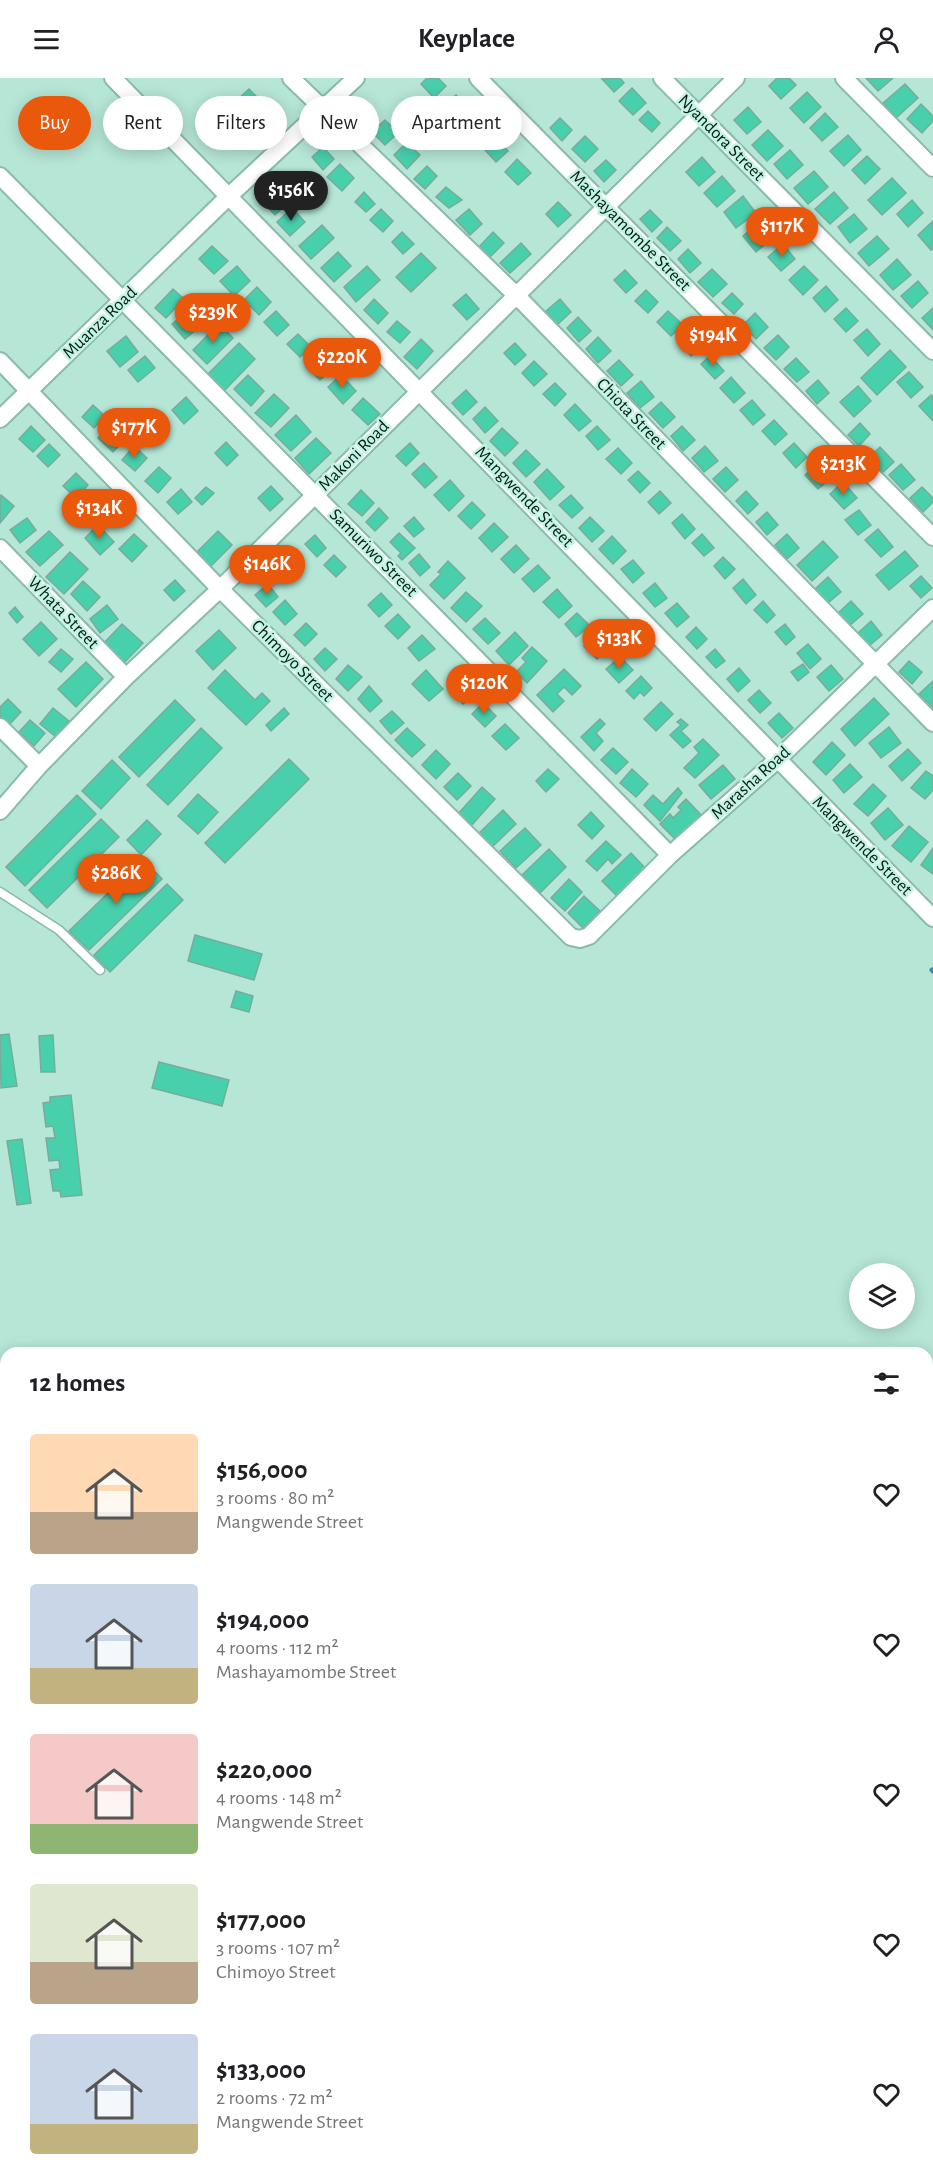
<!DOCTYPE html>
<html lang="en">
<head>
<meta charset="utf-8">
<style>
	:root { --surface:#fff; --page:#f2f2f2; --text:#202124; --muted:#757577; --accent:#ea580c }
	body { margin:0; font-family:"Alegreya Sans",sans-serif; background:var(--page); color:var(--text); height:100vh; display:flex; flex-direction:column; font-size:22px; white-space:nowrap }
	* { box-sizing:border-box; margin:0 }
	p { font-size:20px; color:var(--muted) }
	.icon { flex:none; width:33px; height:33px; fill:none; stroke:currentColor; stroke-width:2; stroke-linecap:round; stroke-linejoin:round }
	.map { position:relative; flex:1; overflow:hidden }
	.details { position:absolute; left:0px; top:1269px; width:933px; height:836px; display:flex; flex-direction:column; background:var(--surface); border-radius:18px 18px 0 0; box-shadow:0 3px 15px #0003 }
	.details>* { flex:none }
	.hud { position:absolute; left:18px; top:18px; width:600px; height:54px; display:flex; gap:12px }
	.buttons { position:absolute; left:849px; top:1185px; display:grid; gap:12px }
	.buttons a { display:grid; place-items:center; width:66px; height:66px; border-radius:50%; background:var(--surface); box-shadow:0 3px 15px #0003; font-size:30px }
	.price { position:absolute; translate:-50% -51px; padding:0 14px; border-radius:21px; background:var(--accent); color:#fff; font-size:20px; line-height:39px; filter:drop-shadow(0 2px 3px #0008) }
	.price::after { content:''; position:absolute; left:50%; top:36px; width:18px; height:14px; margin-left:-9px; background:inherit; clip-path:polygon(0 0,100% 0,50% 100%) }
	.price.on { background:#222; color:#fff }
	ul { padding:0; list-style:none }
	li { display:flex; align-items:center; gap:18px; height:150px; padding:0 30px }
	li span { display:grid; place-items:center; flex:none; width:168px; height:120px; border-radius:6px; color:#555 }
	li>.icon { margin-inline-start:auto }
	span .icon { width:72px; height:72px; fill:#fffc; stroke-width:1 }
	li b { font-size:26px }
	h2 { display:flex; justify-content:space-between; align-items:center; height:72px; padding:0 30px; font-size:26px }
	.chip { padding:0 21px; border-radius:27px; background:var(--surface); box-shadow:0 3px 15px #0003; font-size:21px; line-height:54px }
	.chip.on { background:var(--accent); color:#fff }
	header { display:flex; justify-content:space-between; align-items:center; height:78px; padding:0 30px; background:var(--surface); font-size:27px; font-weight:700 }
	.map>svg:first-child { display:block }
</style>
</head>
<body>
<header><svg class="icon" aria-label="menu" viewBox="0 0 24 24"><path d="M4 6h16M4 12h16M4 18h16"/></svg>Keyplace<svg class="icon" aria-label="person" viewBox="0 0 24 24"><circle cx="12" cy="8" r="4"/><path d="M4 21q1-7 8-7t8 7"/></svg></header>
<div class="map">
<svg width="933" height="2104" viewBox="0 0 933 2104">
	<rect width="100%" height="100%" fill="#b5e6d6"/>
	<g fill="none" stroke-linecap="round" stroke-linejoin="round">
		<path stroke="#3d8bb1" stroke-width="5" d="M932 892 933 893"/>
	</g>
	<path fill="#48d0ad" stroke="#7aaa9b" stroke-width="1.5" d="M427 0H438L446 8 434 20 421 6Z
		M620 0 624 5 614 14 602 1Z
		M777 0H789L796 7 781 21 769 8Z
		M866 0H893L878 13Z
		M905 6 918 20 896 40 883 25Z
		M632 10 646 25 633 37 619 23Z
		M249 11 278 41 251 67 222 36Z
		M807 14 821 29 804 45 790 30Z
		M456 17 468 30 455 42 443 28Z
		M366 25 377 37 366 47 355 35Z
		M921 26 933 38V43L922 55 907 41Z
		M748 29 761 44 747 56 734 42Z
		M648 33 660 45 652 54 639 42Z
		M825 35 838 49 822 63 810 50Z
		M475 39 486 50 475 61 464 50Z
		M560 40 572 52 562 63 550 50Z
		M385 42 398 55 385 67 372 54Z
		M768 52 783 68 767 83 752 67Z
		M848 57 861 72 844 88 830 73Z
		M585 58 598 71 585 84 572 71Z
		M497 61 508 73 496 84 485 72Z
		M407 64 420 77 407 91 394 77Z
		M323 69 334 81 323 92 312 79Z
		M790 72 803 87 787 101 774 86Z
		M867 78 880 91 865 106 852 92Z
		M702 79 715 94 699 108 686 94Z
		M517 81 531 95 518 107 505 94Z
		M606 82 616 92 604 104 594 93Z
		M340 86 354 100 342 113 327 99Z
		M427 88 437 98 425 111 414 101Z
		M814 93 828 109 808 126 794 110Z
		M722 98 735 113 717 129 704 115Z
		M892 100 906 115 882 137 868 122Z
		M275 103 292 121 275 137 258 119Z
		M446 109 462 122 449 130 436 119Z
		M364 114 375 126 366 134 355 124Z
		M834 114 848 130 830 146 815 131Z
		M743 118 756 135 736 150 724 134Z
		M912 122 923 135 908 149 897 136Z
		M558 124 571 137 558 149 546 136Z
		M292 130 305 144 290 158 277 144Z
		M381 131 393 143 383 154 370 142Z
		M469 131 482 146 470 157 456 142Z
		M650 132 662 144 652 154 640 141Z
		M854 136 867 151 850 165 838 149Z
		M763 141 776 157 756 174 743 158Z
		M933 143V171L931 172 918 157Z
		M322 147 334 160 311 181 299 168Z
		M667 149 681 163 670 173 657 160Z
		M402 154 414 166 403 176 392 164Z
		M493 154 504 165 490 179 479 169Z
		M877 158 889 171 869 188 858 175Z
		M521 165 531 176 510 195 500 185Z
		M783 166 795 181 781 193 768 179Z
		M212 168 228 183 214 196 199 181Z
		M688 171 701 185 690 195 678 181Z
		M338 174 351 188 334 204 321 190Z
		M421 175 436 190 411 214 396 199Z
		M897 181 911 197 893 212 880 197Z
		M237 188 250 203 234 218 220 203Z
		M367 188 380 202 356 224 344 209Z
		M804 188 818 202 803 217 789 202Z
		M712 191 727 206 713 219 698 204Z
		M625 192 637 205 626 215 614 202Z
		M918 203 928 215 912 230 901 218Z
		M826 208 838 222 825 234 813 220Z
		M257 209 271 224 259 237 244 222Z
		M173 211 184 221 166 240 155 230Z
		M646 212 658 224 648 235 635 223Z
		M732 215 743 226 734 236 722 225Z
		M466 216 479 231 467 242 453 227Z
		M374 221 388 235 378 246 364 232Z
		M560 221 571 234 557 247 546 233Z
		M846 230 858 243 846 254 834 241Z
		M933 230V252L922 240Z
		M276 233 289 247 277 258 264 244Z
		M668 233 683 247 671 258 657 244Z
		M755 235 768 249 756 261 743 247Z
		M184 236 197 251 185 261 172 246Z
		M578 239 591 253 579 264 567 250Z
		M397 243 410 254 400 265 387 254Z
		M219 246 233 260 207 286 193 272Z
		M867 251 880 266 868 278 854 262Z
		M689 255 701 269 691 278 679 264Z
		M298 256 311 269 300 279 287 266Z
		M778 257 789 269 776 282 764 270Z
		M126 258 138 274 120 289 107 273Z
		M598 259 611 273 598 285 586 271Z
		M421 261 433 273 417 291 404 279Z
		M239 265 255 281 224 313 207 297Z
		M515 265 526 277 515 287 504 275Z
		M890 272 906 289 877 317 861 300Z
		M145 278 155 290 138 304 128 292Z
		M319 278 332 291 320 302 307 289Z
		M710 278 724 293 715 301 701 286Z
		M796 280 809 294 797 304 784 291Z
		M619 282 633 297 621 308 607 293Z
		M534 283 547 296 534 308 522 295Z
		M909 294 923 309 911 320 897 304Z
		M248 297 264 313 251 328 234 311Z
		M341 297 356 313 343 326 328 309Z
		M731 299 745 315 734 325 720 310Z
		M818 302 829 315 817 326 806 313Z
		M641 303 654 319 640 330 627 315Z
		M555 305 566 316 555 328 543 316Z
		M858 308 871 323 854 339 840 324Z
		M466 312 477 324 463 337 452 325Z
		M274 316 289 330 271 349 255 335Z
		M931 317 933 319V343L919 328Z
		M186 319 198 333 184 346 172 332Z
		M363 320 380 336 368 347 352 332Z
		M752 322 765 337 753 347 740 332Z
		M661 324 675 339 663 350 649 335Z
		M575 326 591 343 579 353 564 337Z
		M93 327 105 338 94 350 82 339Z
		M485 329 498 343 485 355 473 341Z
		M296 337 311 354 291 373 275 357Z
		M774 342 787 356 775 367 762 353Z
		M112 344 128 358 113 374 98 360Z
		M860 345 870 356 859 368 848 357Z
		M31 348 45 362 33 374 19 361Z
		M597 348 610 362 598 372 586 358Z
		M682 348 695 362 683 373 671 358Z
		M502 350 518 365 505 378 490 363Z
		M316 360 331 375 309 396 295 380Z
		M226 364 238 377 227 388 215 375Z
		M410 365 419 375 406 388 396 378Z
		M794 365 807 379 796 390 783 375Z
		M49 366 60 377 48 389 37 378Z
		M134 368 147 380 135 393 122 382Z
		M705 368 718 383 704 394 692 380Z
		M880 369 894 384 881 396 867 381Z
		M618 370 632 385 621 396 606 381Z
		M526 372 540 386 526 399 513 385Z
		M424 385 437 399 425 410 412 396Z
		M818 386 830 401 818 411 805 397Z
		M901 386 915 402 903 412 889 397Z
		M159 389 171 400 158 415 145 403Z
		M726 389 738 402 725 414 713 401Z
		M547 391 564 409 550 422 534 404Z
		M638 393 650 405 640 415 628 402Z
		M76 395 88 407 76 420 63 408Z
		M450 402 464 418 449 433 434 417Z
		M843 404 857 420 844 431 830 416Z
		M271 408 283 421 270 433 258 420Z
		M206 409 214 415 202 427 195 420Z
		M922 409 933 420V424L923 434 910 420Z
		M181 411 192 424 178 436 167 424Z
		M361 412 374 425 362 438 348 426Z
		M660 413 671 425 659 436 648 424Z
		M746 413 758 426 748 436 736 423Z
		M1 417 14 428 0 445V418Z
		M571 417 583 430 572 440 559 427Z
		M472 424 485 437 471 451 458 438Z
		M379 430 388 440 375 453 366 444Z
		M859 432 871 447 858 457 845 442Z
		M767 434 778 447 767 457 756 444Z
		M682 436 695 451 685 461 672 445Z
		M414 439 424 451 414 459 404 448Z
		M590 439 604 453 592 464 579 450Z
		M27 440 36 452 20 465 10 452Z
		M494 445 508 459 492 474 479 460Z
		M98 447 114 464 100 477 85 460Z
		M878 451 893 469 881 479 865 462Z
		M49 453 63 467 40 488 26 474Z
		M218 453 232 467 207 492 193 478Z
		M399 455 415 470 402 482 398 478 401 475 390 464Z
		M134 456 147 468 132 484 119 471Z
		M702 456 714 470 704 478 692 465Z
		M787 456 799 470 787 481 775 467Z
		M315 457 326 470 317 479 305 466Z
		M612 458 626 473 613 486 599 471Z
		M823 463 838 479 812 503 797 487Z
		M516 467 529 481 514 495 501 481Z
		M905 473 918 488 889 512 876 497Z
		M70 474 88 491 64 516 46 499Z
		M419 476 430 489 420 498 409 485Z
		M334 477 346 489 336 499 324 487Z
		M723 479 735 491 725 501 714 488Z
		M633 482 644 495 633 505 621 491Z
		M448 483 465 500 444 521 430 507 441 496 438 494Z
		M538 487 550 500 534 514 522 501Z
		M921 498 932 510 921 520 910 508Z
		M828 499 841 514 828 525 815 511Z
		M743 501 756 517 746 526 733 510Z
		M175 502 185 513 174 523 164 512Z
		M83 503 100 519 87 533 71 516Z
		M655 505 667 520 655 529 643 515Z
		M268 506 278 519 266 529 255 517Z
		M557 511 572 528 559 540 543 524Z
		M466 514 482 528 466 544 451 530Z
		M381 515 392 527 379 539 368 527Z
		M285 522 297 536 285 547 273 534Z
		M763 523 775 537 767 545 754 532Z
		M851 523 863 536 848 549 837 536Z
		M677 525 689 539 677 549 665 535Z
		M107 527 118 541 100 555 90 541Z
		M15 529 23 539 17 545 9 535Z
		M577 535 590 548 576 559 565 546Z
		M398 536 410 549 398 561 385 548Z
		M485 540 500 555 488 566 473 551Z
		M871 543 882 557 869 568 858 555Z
		M41 544 57 561 39 578 23 561Z
		M306 545 317 556 305 568 294 557Z
		M122 546 143 565 123 586 102 567Z
		M785 546 795 559 786 567 775 554Z
		M696 549 707 561 697 571 686 559Z
		M219 552 236 570 213 592 196 573Z
		M515 554 528 568 509 587 496 573Z
		M422 557 435 571 419 583 408 570Z
		M597 557 609 570 597 581 584 568Z
		M808 566 821 581 810 591 797 575Z
		M532 569 547 583 527 605 516 594 526 584 522 580Z
		M325 570 337 581 325 593 314 581Z
		M61 571 73 581 61 594 49 584Z
		M715 571 725 583 716 590 706 579Z
		M620 579 633 592 619 605 606 591Z
		M909 583 922 594 912 606 899 594Z
		M86 584 103 601 76 629 58 611Z
		M803 586 809 594 798 603 791 594Z
		M348 587 362 599 348 613 336 601Z
		M831 587 843 601 829 613 817 599Z
		M739 590 750 603 738 614 727 601Z
		M564 591 581 608 572 617 564 609 557 616 564 623 553 634 537 617Z
		M225 592 255 622 262 615 270 623 246 647 208 610Z
		M426 592 443 611 429 623 412 606Z
		M641 598 652 610 644 618 640 614 634 621 626 613Z
		M933 603V630L919 616Z
		M465 604 475 616 463 626 453 614Z
		M369 608 382 623 370 634 358 621Z
		M759 612 771 625 760 635 748 622Z
		M874 620 889 636 855 668 841 651Z
		M8 621 21 634 9 647 0 638V629Z
		M175 622 195 642 139 699 119 679Z
		M661 624 673 636 656 653 644 641Z
		M483 625 496 638 485 649 472 636Z
		M53 630 69 643 56 659 40 646Z
		M284 630 289 636 271 653 266 647Z
		M392 633 404 645 391 656 380 643Z
		M779 635 793 650 782 660 768 645Z
		M600 641 605 646 596 655 603 663 594 673 581 659Z
		M681 641 688 647 681 653 691 663 683 670 670 657 681 647 677 644Z
		M30 642 45 655 34 668 19 654Z
		M505 646 519 660 506 672 492 658Z
		M889 649 901 665 881 680 869 665Z
		M201 650 222 670 168 727 147 707Z
		M407 650 425 667 412 679 395 662Z
		M703 661 719 677 695 700 684 690 699 675 694 669Z
		M832 664 845 677 826 697 813 684Z
		M613 670 628 684 616 696 601 682Z
		M908 671 921 685 902 703 889 688Z
		M436 672 450 686 436 701 422 687Z
		M289 681 309 701 225 785 205 765Z
		M112 682 130 700 101 731 82 713Z
		M850 686 862 699 844 715 833 702Z
		M723 687 735 701 711 721 699 707Z
		M548 691 559 701 546 714 536 703Z
		M632 691 648 706 636 719 620 705Z
		M926 693 933 698V712L925 721 911 710Z
		M458 695 471 708 457 722 444 709Z
		M873 706 886 718 868 738 854 726Z
		M482 709 495 721 471 748 458 736Z
		M678 710 682 715 660 743 644 727 653 717 663 726Z
		M198 716 218 734 198 756 178 738Z
		M77 717 96 736 25 808 6 789Z
		M686 721 702 738 676 762 660 746 670 736 673 740 681 732 678 729Z
		M888 730 903 747 885 762 871 745Z
		M503 732 516 746 489 772 476 758Z
		M591 734 604 748 592 761 578 747Z
		M101 741 119 759 47 830 29 812Z
		M147 742 161 756 141 777 127 762Z
		M909 748 928 764 911 784 892 768Z
		M525 750 541 767 516 790 500 773Z
		M606 763 621 777 612 786 608 781 597 793 586 783Z
		M933 770V796L921 787Z
		M549 771 566 789 540 815 522 797Z
		M631 775 646 791 617 818 602 803Z
		M143 781 162 801 89 872 69 853Z
		M569 801 582 814 565 833 551 820Z
		M167 806 183 822 110 894 94 877Z
		M584 818 600 833 583 850 568 835Z
		M195 857 262 876 254 902 188 883Z
		M236 913 253 918 249 934 231 929Z
		M9 956 17 1008 1 1010 0 957Z
		M53 957 55 994H41L39 958Z
		M159 984 229 1002 222 1028 152 1010Z
		M71 1017 82 1117 61 1119 60 1113H53L50 1092 60 1091 59 1082 49 1083 46 1060H55L53 1048 46 1049 43 1025 50 1024V1019Z
		M22 1061 31 1125 17 1127 7 1063Z
		M6 1570V1586L0 1588V1571Z
		M6 1601V1619L0 1620V1602Z
		M6 1633V1649L0 1650V1634Z
		M6 1754V1775L0 1776V1755Z
		M6 1785V1805L0 1806V1786Z
		M6 1813V1835L0 1836V1814Z
		M6 1848V1868L0 1869V1849Z
		M6 1875V1901L2 1902 0 1876Z
		M6 2051V2083L0 2084V2052Z"/>
	<g fill="none" stroke-linecap="round" stroke-linejoin="round">
		<defs>
			<path id="service" d="M0 814 59 852 100 892"/>
			<path id="minor" d="M113 0 933 840
				M291 0 517 218 933 645
				M478 0 933 459
				M662 0 933 273
				M844 0 933 90
				M0 98 670 777
				M0 283 220 511 571 859 580 861 589 858 670 777 777 682 933 530
				M0 341 229 118 356 0
				M0 470 126 599
				M0 649 39 688
				M0 733 39 688 126 599 220 511 736 0
				M0 1330 6 1365
				M0 1392 6 1391
				M0 1913 6 1912
				M128 2098 129 2104
				M75 2104 105 2098"/>
			<path id="secondary" d="M927 1777 933 1767
				M719 2104 722 2098"/>
		</defs>
		<use href="#service" stroke="#8abaab" stroke-width="11"/>
		<use href="#minor" stroke="#8abaab" stroke-width="20"/>
		<use href="#secondary" stroke="#8abaab" stroke-width="26"/>
		<use href="#service" stroke="#fff" stroke-width="8"/>
		<use href="#minor" stroke="#fff" stroke-width="16"/>
		<use href="#secondary" stroke="#fff" stroke-width="22"/>
	</g>
	<g text-anchor="middle" dominant-baseline="central" stroke-width="5" stroke-linejoin="round" paint-order="stroke">
		<g font-size="18" fill="#061913" stroke="#c2f4e3">
			<text transform="translate(721 60) rotate(45)">Nyandora Street</text>
			<text transform="translate(630 153) rotate(45)">Mashayamombe Street</text>
			<text transform="translate(100 245) rotate(-44)">Muanza Road</text>
			<text transform="translate(631 336) rotate(46)">Chiota Street</text>
			<text transform="translate(354 378) rotate(-45)">Makoni Road</text>
			<text transform="translate(524 419) rotate(46)">Mangwende Street</text>
			<text transform="translate(373 475) rotate(45)">Samuriwo Street</text>
			<text transform="translate(63 535) rotate(46)">Whata Street</text>
			<text transform="translate(292 583) rotate(45)">Chimoyo Street</text>
			<text transform="translate(751 705) rotate(-42)">Marasha Road</text>
			<text transform="translate(862 768) rotate(45)">Mangwende Street</text>
		</g>
	</g>
</svg>
<div class="buttons">
<a><svg class="icon" aria-label="layers" viewBox="0 0 24 24"><path d="M12 4l9 5-9 5-9-5zM3 14l9 5 9-5"/></svg></a>
</div>
<b class="price on" style="left:291px;top:144px">$156K</b>
<b class="price" style="left:782px;top:180px">$117K</b>
<b class="price" style="left:213px;top:266px">$239K</b>
<b class="price" style="left:713px;top:289px">$194K</b>
<b class="price" style="left:342px;top:311px">$220K</b>
<b class="price" style="left:134px;top:381px">$177K</b>
<b class="price" style="left:843px;top:418px">$213K</b>
<b class="price" style="left:99px;top:462px">$134K</b>
<b class="price" style="left:267px;top:518px">$146K</b>
<b class="price" style="left:619px;top:592px">$133K</b>
<b class="price" style="left:484px;top:637px">$120K</b>
<b class="price" style="left:116px;top:827px">$286K</b>
<div class="hud">
<a class="chip on">Buy</a>
<a class="chip">Rent</a>
<a class="chip">Filters</a>
<a class="chip">New</a>
<a class="chip">Apartment</a>
</div>
<section class="details">
<h2>12 homes<svg class="icon" aria-label="filters" viewBox="0 0 24 24"><path d="M4 7h16M4 17h16"/><circle cx="9" cy="7" r="2"/><circle cx="15" cy="17" r="2"/></svg></h2>
<ul>
<li><span style="background:linear-gradient(#ffd9b3 65%,#b9a48a 0)"><svg class="icon" aria-label="home" viewBox="0 0 24 24"><path d="M3 11l9-7 9 7M6 9v11h12V9"/></svg></span><div><b>$156,000</b><p>3 rooms · 80 m²</p><p>Mangwende Street</p></div><svg class="icon" aria-label="heart" viewBox="0 0 24 24"><path d="M12 20l-8-8c-3-5 5-10 8-4 3-6 11-1 8 4z"/></svg></li>
<li><span style="background:linear-gradient(#c9d6e8 70%,#c2b280 0)"><svg class="icon" aria-label="home" viewBox="0 0 24 24"><path d="M3 11l9-7 9 7M6 9v11h12V9"/></svg></span><div><b>$194,000</b><p>4 rooms · 112 m²</p><p>Mashayamombe Street</p></div><svg class="icon" aria-label="heart" viewBox="0 0 24 24"><path d="M12 20l-8-8c-3-5 5-10 8-4 3-6 11-1 8 4z"/></svg></li>
<li><span style="background:linear-gradient(#f6c9c9 75%,#8fb573 0)"><svg class="icon" aria-label="home" viewBox="0 0 24 24"><path d="M3 11l9-7 9 7M6 9v11h12V9"/></svg></span><div><b>$220,000</b><p>4 rooms · 148 m²</p><p>Mangwende Street</p></div><svg class="icon" aria-label="heart" viewBox="0 0 24 24"><path d="M12 20l-8-8c-3-5 5-10 8-4 3-6 11-1 8 4z"/></svg></li>
<li><span style="background:linear-gradient(#dfe7d0 65%,#b9a48a 0)"><svg class="icon" aria-label="home" viewBox="0 0 24 24"><path d="M3 11l9-7 9 7M6 9v11h12V9"/></svg></span><div><b>$177,000</b><p>3 rooms · 107 m²</p><p>Chimoyo Street</p></div><svg class="icon" aria-label="heart" viewBox="0 0 24 24"><path d="M12 20l-8-8c-3-5 5-10 8-4 3-6 11-1 8 4z"/></svg></li>
<li><span style="background:linear-gradient(#c9d6e8 75%,#c2b280 0)"><svg class="icon" aria-label="home" viewBox="0 0 24 24"><path d="M3 11l9-7 9 7M6 9v11h12V9"/></svg></span><div><b>$133,000</b><p>2 rooms · 72 m²</p><p>Mangwende Street</p></div><svg class="icon" aria-label="heart" viewBox="0 0 24 24"><path d="M12 20l-8-8c-3-5 5-10 8-4 3-6 11-1 8 4z"/></svg></li>
</ul>
</section>
</div>
</body>
</html>
